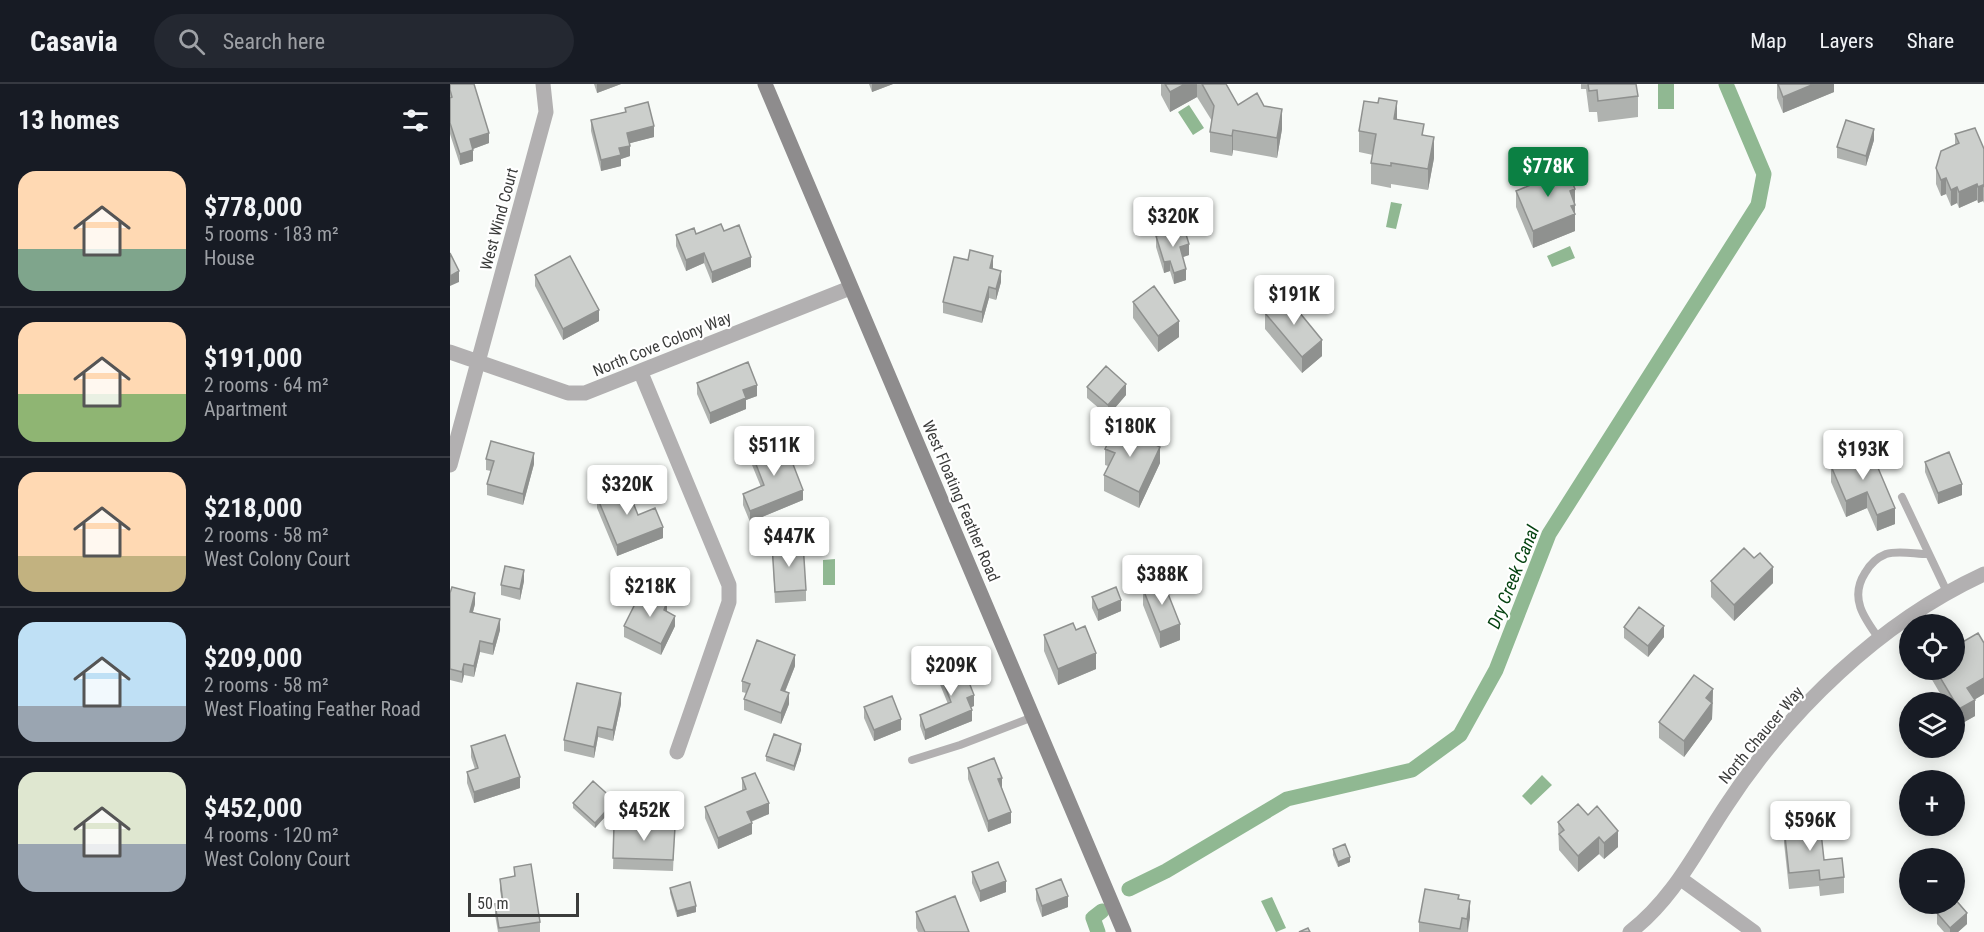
<!DOCTYPE html>
<html lang="en">
<head>
<meta charset="utf-8">
<style>
	:root { --surface:#171b24; --page:#242831; --text:#f1f3f6; --muted:#9ea1a6; --line:#363941; --accent:#0b8043 }
	body { margin:0; font-family:"Roboto Condensed",sans-serif; background:var(--page); color:var(--text); height:100vh; display:flex; flex-direction:column; font-size:22px; white-space:nowrap }
	* { box-sizing:border-box; margin:0 }
	p { font-size:20px; color:var(--muted) }
	.icon { flex:none; width:33px; height:33px; fill:none; stroke:currentColor; stroke-width:2; stroke-linecap:round; stroke-linejoin:round }
	.map { position:relative; flex:1; overflow:hidden }
	.panel { display:flex; flex-direction:column; background:var(--surface); width:450px }
	.panel>* { flex:none }
	.buttons { position:absolute; left:1449px; top:530px; display:grid; gap:12px }
	.buttons a { display:grid; place-items:center; width:66px; height:66px; border-radius:50%; background:var(--surface); box-shadow:0 3px 15px #0003; font-size:30px }
	.scale { position:absolute; left:18px; bottom:15px; width:111px; box-sizing:border-box; padding-left:6px; border:3px solid #3b3c3b; border-top:0; font-size:16px; line-height:21px; white-space:nowrap; color:#3b3c3b; -webkit-text-stroke:4px #fff; paint-order:stroke }
	.price { position:absolute; translate:-50% -51px; padding:0 14px; border-radius:6px; background:#fff; color:#222; font-size:20px; line-height:39px; filter:drop-shadow(0 2px 3px #0008) }
	.price::after { content:''; position:absolute; left:50%; top:36px; width:18px; height:14px; margin-left:-9px; background:inherit; clip-path:polygon(0 0,100% 0,50% 100%) }
	.price.on { background:var(--accent); color:#fff }
	ul { padding:0; list-style:none }
	li { display:flex; align-items:center; gap:18px; height:150px; padding:0 18px }
	li+li { border-top:2px solid var(--line) }
	li span { display:grid; place-items:center; flex:none; width:168px; height:120px; border-radius:18px; color:#555 }
	li>.icon { margin-inline-start:auto }
	span .icon { width:72px; height:72px; fill:#fffc; stroke-width:1 }
	li b { font-size:26px }
	h2 { display:flex; justify-content:space-between; align-items:center; height:72px; padding:0 18px; font-size:26px }
	header { display:flex; align-items:center; gap:36px; box-sizing:border-box; height:84px; padding:0 30px; background:var(--surface); border-bottom:2px solid var(--line) }
	header strong { font-size:28px }
	nav { display:flex; gap:33px; margin-inline-start:auto; font-size:21px }
	.search { width:420px; height:54px; background:var(--page); display:flex; align-items:center; gap:15px; box-sizing:border-box; padding:0 21px; border-radius:33px; color:var(--muted); font-size:22px }
	main { display:flex; flex:1; min-height:0 }
	.map>svg:first-child { display:block }
</style>
</head>
<body>
<header>
<strong>Casavia</strong>
<div class="search"><svg class="icon" aria-label="search" viewBox="0 0 24 24"><circle cx="10" cy="10" r="6"/><path d="M15 15l6 6"/></svg>Search here</div>
<nav><a>Map</a><a>Layers</a><a>Share</a></nav>
</header>
<main>
<section class="panel">
<h2>13 homes<svg class="icon" aria-label="filters" viewBox="0 0 24 24"><path d="M4 7h16M4 17h16"/><circle cx="9" cy="7" r="2"/><circle cx="15" cy="17" r="2"/></svg></h2>
<ul>
<li><span style="background:linear-gradient(#ffd9b3 65%,#7fa58c 0)"><svg class="icon" aria-label="home" viewBox="0 0 24 24"><path d="M3 11l9-7 9 7M6 9v11h12V9"/></svg></span><div><b>$778,000</b><p>5 rooms · 183 m²</p><p>House</p></div></li>
<li><span style="background:linear-gradient(#ffd9b3 60%,#8fb573 0)"><svg class="icon" aria-label="home" viewBox="0 0 24 24"><path d="M3 11l9-7 9 7M6 9v11h12V9"/></svg></span><div><b>$191,000</b><p>2 rooms · 64 m²</p><p>Apartment</p></div></li>
<li><span style="background:linear-gradient(#ffd9b3 70%,#c2b280 0)"><svg class="icon" aria-label="home" viewBox="0 0 24 24"><path d="M3 11l9-7 9 7M6 9v11h12V9"/></svg></span><div><b>$218,000</b><p>2 rooms · 58 m²</p><p>West Colony Court</p></div></li>
<li><span style="background:linear-gradient(#bfe0f5 70%,#9aa5b1 0)"><svg class="icon" aria-label="home" viewBox="0 0 24 24"><path d="M3 11l9-7 9 7M6 9v11h12V9"/></svg></span><div><b>$209,000</b><p>2 rooms · 58 m²</p><p>West Floating Feather Road</p></div></li>
<li><span style="background:linear-gradient(#dfe7d0 60%,#9aa5b1 0)"><svg class="icon" aria-label="home" viewBox="0 0 24 24"><path d="M3 11l9-7 9 7M6 9v11h12V9"/></svg></span><div><b>$452,000</b><p>4 rooms · 120 m²</p><p>West Colony Court</p></div></li>
</ul>
</section>
<div class="map">
<svg width="1534" height="848" viewBox="0 0 1534 848">
	<rect width="100%" height="100%" fill="#f8fbf8"/>
	<path fill="#90b892" d="M1208 0H1224V25H1208Z
		M739 21 754 44 743 51 728 28Z
		M941 118 952 120 946 145 936 143Z
		M1120 162 1125 174 1102 183 1097 172Z
		M385 475V501H373V476Z
		M1092 691 1102 701 1081 721 1072 712Z
		M822 813 836 844 826 848 811 817Z"/>
	<g fill="none" stroke-linecap="round" stroke-linejoin="round">
		<path stroke="#90b892" stroke-width="15" d="M679 805 716 787 837 715 962 686 1010 651 1046 586 1099 450 1308 121 1314 90 1276 0
			M648 848 643 834 652 827"/>
		<path stroke="#b2b0b1" stroke-width="8" d="M1452 413 1498 510
			M1430 556C1414 534 1399 514 1415 489 1420 480 1426 474 1436 470 1448 466 1465 470 1478 470
			M462 676 510 661 583 633"/>
		<path stroke="#b2b0b1" stroke-width="15" d="M0 268 118 309H135L400 204
			M191 289 279 501V518L227 668
			M0 381 96 28 93 0
			M1231 795 1304 848
			M1180 848C1224 814 1246 767 1276 722 1338 627 1430 538 1534 490"/>
		<path stroke="#8e8c8d" stroke-width="15" d="M315 0 674 848"/>
	</g>
	<path fill="#afb2af" d="M0 0 39 59 23 65V77L10 81 0 50Z
		M144 0H171L147 9Z
		M419 0H443L422 8Z
		M711 0H776L788 21 814 22 832 45 827 74 783 66 782 72 760 68V48L762 37 747 13 720 28 711 11Z
		M1131 0H1186L1188 12V33L1148 38 1147 28H1139L1136 5H1131Z
		M1327 0H1384V8L1333 29 1327 14Z
		M175 24 204 53 180 59V72L171 75V82L151 87 141 47V36L175 28Z
		M947 36 974 51 984 74 978 106 941 100V104L921 100V79L923 71 909 68V47Z
		M1505 50 1534 65V119L1533 117 1528 119 1527 116 1509 124 1507 119 1501 122 1496 110 1491 112 1486 100V84L1505 61Z
		M1424 56 1416 82 1387 74V63Z
		M1085 91 1125 105V147L1083 164 1066 123V107L1085 100Z
		M274 147 301 183 262 199 254 179 236 187 226 162V151Z
		M706 152 739 171 733 173 736 196 724 200 720 187 714 189 706 163Z
		M543 183V185L551 198 546 216 539 214 532 239 493 229V218Z
		M85 191 149 237 113 256 85 202Z
		M683 218 729 253 708 268 683 234Z
		M815 229 872 272 852 289 815 245Z
		M247 299 307 312 296 316V325L260 340 247 310Z
		M637 303 676 311 658 332 637 314Z
		M655 365 710 379 689 424 654 407V391L658 382 655 381Z
		M1420 365 1445 440 1427 447 1417 424 1396 433 1381 398V382Z
		M302 370 353 416 300 438 293 421V410L311 403 302 381Z
		M36 375 84 380 73 421 37 411V400L41 387 36 386Z
		M1475 378 1512 411 1488 420 1475 388Z
		M147 413 188 431 213 454 167 472 147 424Z
		M322 461 356 506V517L325 519Z
		M74 497 70 516 51 511V501Z
		M1261 497 1323 499 1284 537 1261 513Z
		M693 505 730 556 710 564 693 521Z
		M0 509 25 520 23 528 50 546 43 571 30 568 24 593 14 591 12 599 0 596Z
		M642 513 671 527 648 537 642 524Z
		M217 528 225 542 211 571 174 553V542Z
		M1174 543 1214 553 1198 573 1174 554Z
		M626 546 646 585 608 601 594 567V551Z
		M1534 559V610L1524 616 1525 632 1509 641 1504 633V618H1495L1481 594V585H1504Z
		M345 582 335 608 339 620 331 640 294 626V615L296 609 292 608V597Z
		M489 587 524 622 521 623 522 637 475 656 470 642V631L498 620 489 598Z
		M1263 605 1262 635 1234 673 1209 654V638Z
		M171 620 163 657 148 653 144 674 114 667V656Z
		M414 623 451 646 424 657 414 634Z
		M21 662 70 704 24 719 17 699V688L25 685 21 673Z
		M351 666 344 687 316 677V672Z
		M518 684 552 704 561 739 538 748 518 695Z
		M292 694 319 730 301 738 302 750 268 765 255 734V723L292 707Z
		M123 719 165 722 145 744 123 724Z
		M1138 731 1168 763 1154 775 1149 770 1128 788 1109 766 1108 738Z
		M164 741 225 743 223 787 163 785Z
		M1334 743 1394 793V809L1370 812 1369 802 1339 805 1334 759Z
		M883 765 900 778 888 783 883 771Z
		M64 783 90 838V848H48L45 831V820L52 819 50 806V795L64 793Z
		M522 788 556 808 530 818 522 799Z
		M220 804 246 828 227 833 220 809Z
		M586 805 618 823 592 833 586 816Z
		M1009 815 1020 833 1018 848H969V838Z
		M466 828 519 848H468L466 844Z
		M1487 829 1517 840 1508 848H1494L1487 840Z"/>
	<path fill="#8f918f" d="M147 0H171L147 9Z
		M422 0H443L422 8Z
		M735 0H747V13L720 28V8Z
		M1364 0H1384V8L1333 29V13Z
		M947 17V38L944 35Z
		M832 25V45L827 74V54Z
		M204 42V53L177 60V49Z
		M1424 45V56L1416 82V72Z
		M783 46V66L782 72V52Z
		M39 49V59L20 66V55Z
		M984 53V74L978 106V85Z
		M180 62V72L171 75V82L151 87V76L169 64Z
		M23 66V77L10 81V70Z
		M1496 94V110L1491 112V96Z
		M1527 100V116L1509 124V108Z
		M1533 101V117L1528 119V103Z
		M1507 103V119L1501 122V106Z
		M1125 105V147L1083 164V147L1120 107Z
		M739 160V171L730 174V163Z
		M254 169V179L236 187V176Z
		M543 172V183L540 195V184Z
		M301 173V183L262 199V188Z
		M720 177V187L714 189V178Z
		M736 185V196L724 200V189Z
		M9 187V198L0 202V192Z
		M551 187V198L546 216V205Z
		M539 203V214L532 239V228Z
		M149 226V237L113 256V245Z
		M729 237V253L708 268V252Z
		M872 256V272L852 289V273Z
		M676 300V311L658 332V321Z
		M307 301V312L296 316V325L260 340V329L293 306Z
		M710 363V379L689 424V408Z
		M84 369V380L73 421V410Z
		M1512 400V411L1488 420V409Z
		M353 406V416L300 438V427Z
		M1417 408V424L1396 433V417Z
		M1445 424V440L1427 447V431Z
		M213 443V454L167 472V461Z
		M1323 483V499L1284 537V521Z
		M74 486V497L70 516V505Z
		M25 509V520L20 539V528Z
		M671 516V527L648 537V526Z
		M217 518V529L214 526Z
		M225 532V542L211 571V560Z
		M50 535V546L43 571V560Z
		M730 540V556L710 564V548Z
		M1214 542V553L1198 573V562Z
		M30 557V568L24 593V582Z
		M646 569V585L608 601V585Z
		M345 571V582L331 617V606Z
		M14 580V591L12 599V588Z
		M1534 594V610L1517 620V604Z
		M1263 605 1262 635 1234 673V657L1256 614Z
		M171 609V620L163 657V646Z
		M339 609V620L331 640V629Z
		M524 611V622L517 625V614Z
		M1525 616V632L1509 641V625Z
		M522 626V637L475 656V646Z
		M451 635V646L424 657V646Z
		M148 643V653L144 674V663Z
		M351 660V666L344 687V682Z
		M70 693V704L24 719V708Z
		M552 694V705L548 695Z
		M165 717V722L145 744V739Z
		M319 719V730L297 739V728Z
		M561 728V739L538 748V737Z
		M302 739V750L268 765V754Z
		M1168 747V763L1154 775V759Z
		M1149 753V770L1128 788V772Z
		M900 773V778L888 783V778Z
		M556 797V808L530 818V807Z
		M618 812V823L592 833V822Z
		M1020 817V833L1017 848V835Z
		M246 822V828L227 833V827Z
		M1517 829V840L1508 848H1500V844Z"/>
	<path fill="#cccfcc" stroke="#8f918f" stroke-width="1.5" d="M0 0H24L39 49 20 55 23 66 10 70 0 39V14L2 13 0 6Z
		M715 0H735L720 8Z
		M752 0H776L788 21 807 9 814 22 832 25 827 54 783 46 782 52 760 48 764 22Z
		M1138 0H1186L1188 12 1148 17 1147 6 1139 7Z
		M1328 0H1364L1333 13Z
		M929 14 947 17 944 35 974 40 972 51 984 53 978 85 941 79V82L921 79 926 50 909 47 914 17 928 19Z
		M198 18 204 42 177 49 180 62 169 64 171 71 151 76 141 36 176 28 175 24Z
		M1396 36 1424 45 1416 72 1387 63Z
		M1525 44 1534 65V103L1533 101 1528 103 1527 100 1509 108 1507 103 1501 106 1496 94 1491 96 1486 84 1491 67 1509 59 1505 50Z
		M1115 80 1125 105 1120 107 1125 121 1121 122 1125 130 1083 147 1066 107 1088 98 1085 91Z
		M271 140 274 147 289 141 301 173 262 188 254 169 236 176 226 151 244 144 246 150Z
		M734 144 739 160 730 163 736 185 724 189 720 177 714 178 706 152Z
		M520 166 543 172 540 184 551 187 546 205 539 203 532 228 493 218 504 173 518 176Z
		M0 169 9 187 0 192Z
		M120 172 149 226 113 245 85 191Z
		M704 202 729 237 708 252 683 218Z
		M836 212 872 256 852 273 815 229Z
		M298 278 307 301 293 306 296 314 260 329 247 299Z
		M656 282 676 300 658 321 637 303Z
		M666 341 710 363 689 408 654 391 665 369 655 365Z
		M41 357 84 369 73 410 37 400 44 377 36 375Z
		M334 357 353 406 300 427 293 410 314 401 302 370Z
		M1420 365 1445 424 1427 431 1417 408 1396 417 1381 382Z
		M1499 368 1512 400 1488 409 1475 378Z
		M176 401 188 431 205 424 213 443 167 461 147 413Z
		M353 459 356 506 325 508 322 461Z
		M1294 464 1304 474 1310 469 1323 483 1284 521 1261 497Z
		M55 482 74 486 70 505 51 501Z
		M713 497 730 540 710 548 693 505Z
		M2 503 25 509 20 528 50 535 43 560 30 557 24 582 14 580 12 588 0 585V509Z
		M666 503 671 516 648 526 642 513Z
		M192 506 217 518 214 526 225 532 211 560 174 542Z
		M1189 523 1214 542 1198 562 1174 543Z
		M623 539 626 546 635 542 646 569 608 585 594 551Z
		M1528 549 1534 559V594L1517 604 1525 616 1509 625 1485 585H1504V563Z
		M307 556 345 571 331 606 339 609 331 629 294 615 300 600 292 597Z
		M511 578 524 611 517 614 522 626 475 646 470 631 501 618 489 587Z
		M1244 591 1263 605 1256 614 1262 619 1234 657 1209 638Z
		M127 599 171 609 163 646 148 643 144 663 114 656Z
		M442 612 451 635 424 646 414 623Z
		M324 650 351 660 344 682 316 672Z
		M55 651 70 693 24 708 17 688 28 684 21 662Z
		M544 674 552 694 548 695 561 728 538 737 518 684Z
		M305 689 319 719 297 728 302 739 268 754 255 723 296 705 292 694Z
		M143 697 165 717 145 739 123 719Z
		M1128 720 1138 731 1147 722 1168 747 1154 759 1149 753 1128 772 1109 750 1114 746 1108 738Z
		M1370 739 1374 776 1392 774 1394 793 1370 796 1369 786 1339 789 1334 743Z
		M164 741 225 743 223 776 163 774Z
		M895 760 900 773 888 778 883 765Z
		M548 778 556 797 530 807 522 788Z
		M81 780 90 838 49 844 45 820 53 819 50 795 65 792 64 783Z
		M611 795 618 812 592 822 586 805Z
		M240 798 246 822 227 827 220 804Z
		M975 805 1009 811 1008 815 1020 817 1017 835 1012 834 1010 845 969 838Z
		M505 812 519 848H475L466 828Z
		M1504 814 1517 829 1500 844 1487 829 1498 819H1504Z
		M858 844 860 848H849Z"/>
	<g text-anchor="middle" dominant-baseline="central" stroke-width="4.5" stroke-linejoin="round" paint-order="stroke">
		<g font-size="16" fill="#3b3c3b" stroke="#fff">
			<text transform="translate(49 135) rotate(-75)">West Wind Court</text>
			<text transform="translate(212 260) rotate(-22)">North Cove Colony Way</text>
			<text transform="translate(511 417) rotate(67)">West Floating Feather Road</text>
			<text transform="translate(1311 651) rotate(-50)">North Chaucer Way</text>
		</g>
		<g font-size="18" font-style="italic" fill="#054311" stroke="#fff">
			<text transform="translate(1063 493) rotate(-68)">Dry Creek Canal</text>
		</g>
	</g>
</svg>
<div class="buttons">
<a><svg class="icon" aria-label="locate" viewBox="0 0 24 24"><circle cx="12" cy="12" r="6"/><path d="M12 2v4M12 18v4M2 12h4M18 12h4"/></svg></a>
<a><svg class="icon" aria-label="layers" viewBox="0 0 24 24"><path d="M12 4l9 5-9 5-9-5zM3 14l9 5 9-5"/></svg></a>
<a>+</a>
<a>−</a>
</div>
<div class="scale">50 m</div>
<b class="price on" style="left:1098px;top:114px">$778K</b>
<b class="price" style="left:723px;top:164px">$320K</b>
<b class="price" style="left:844px;top:242px">$191K</b>
<b class="price" style="left:680px;top:374px">$180K</b>
<b class="price" style="left:324px;top:393px">$511K</b>
<b class="price" style="left:1413px;top:397px">$193K</b>
<b class="price" style="left:177px;top:432px">$320K</b>
<b class="price" style="left:339px;top:484px">$447K</b>
<b class="price" style="left:712px;top:522px">$388K</b>
<b class="price" style="left:200px;top:534px">$218K</b>
<b class="price" style="left:501px;top:613px">$209K</b>
<b class="price" style="left:194px;top:758px">$452K</b>
<b class="price" style="left:1360px;top:768px">$596K</b>
</div>
</main>
</body>
</html>
